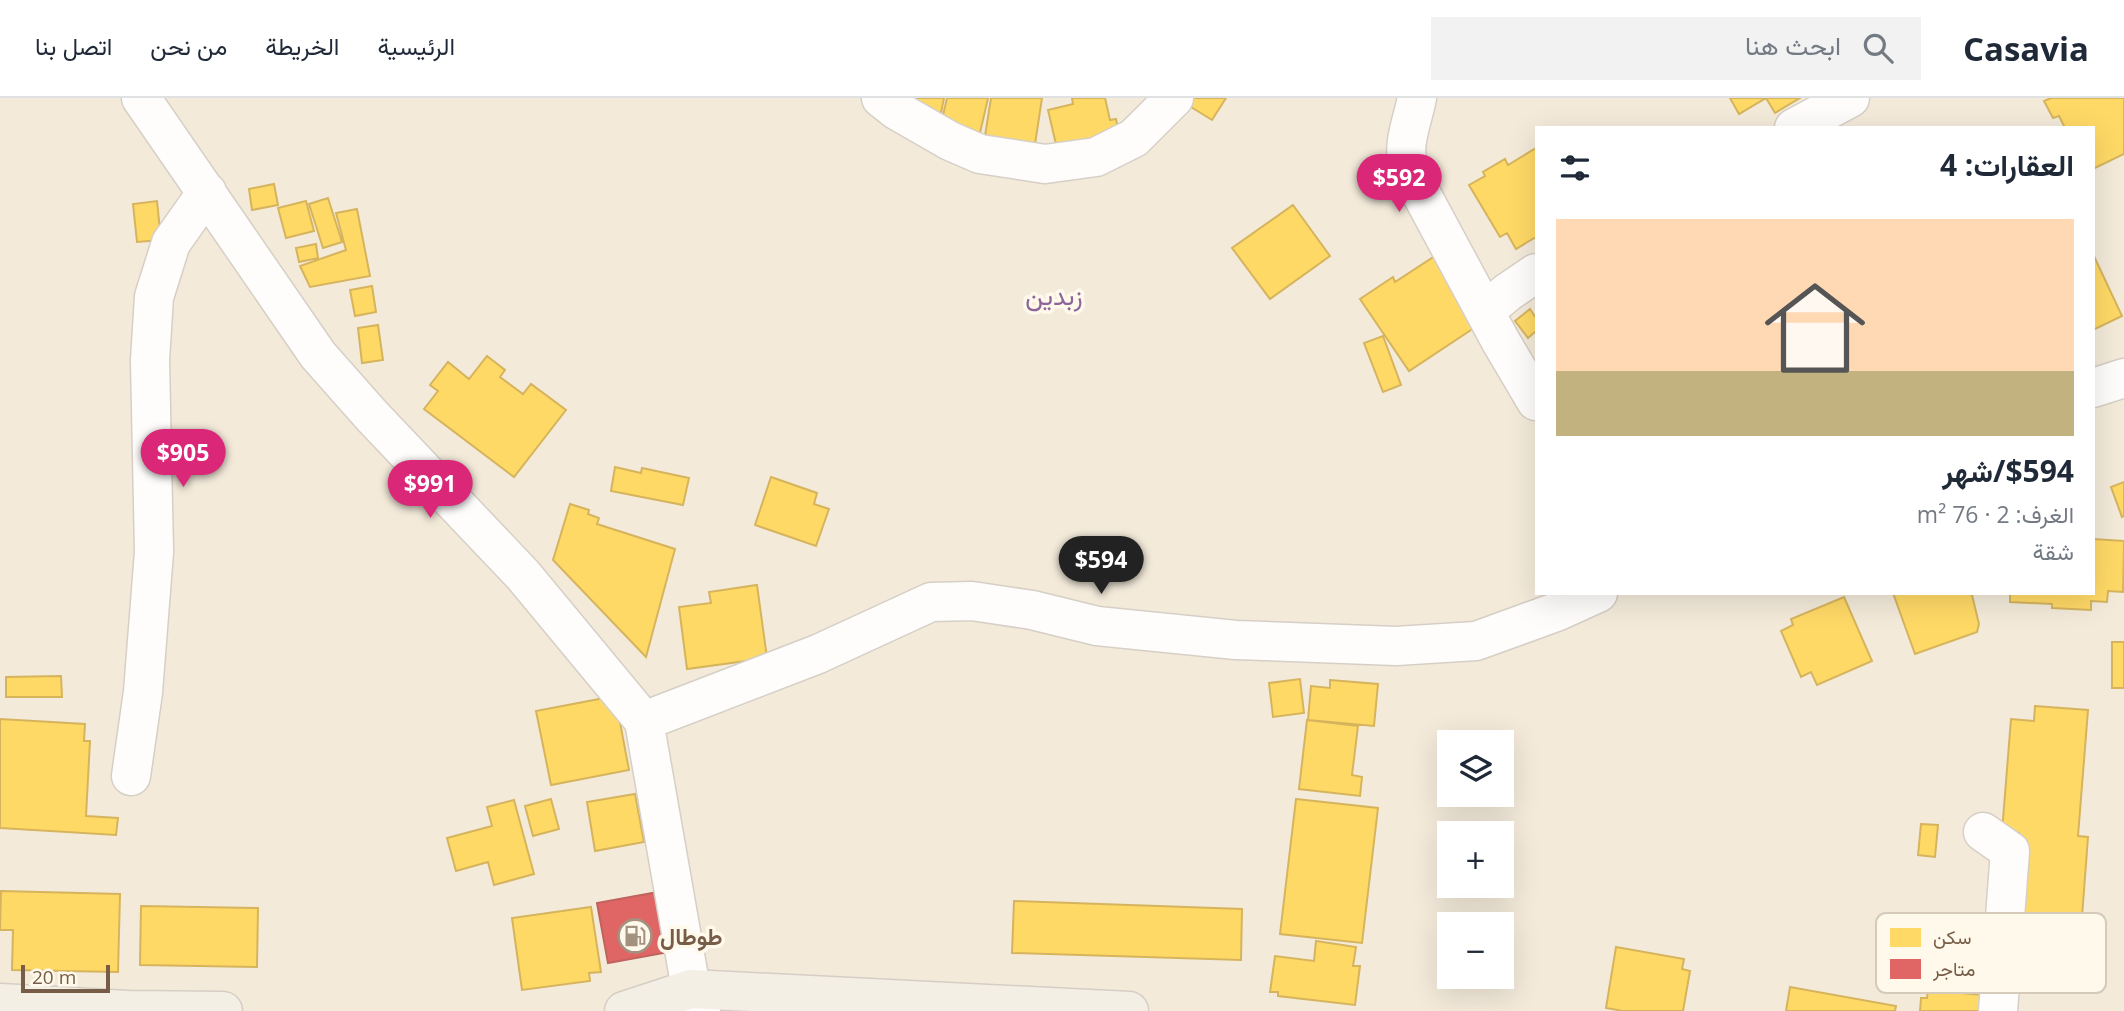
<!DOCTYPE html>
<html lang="ar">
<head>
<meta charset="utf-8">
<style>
	:root { --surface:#fff; --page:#f2f2f3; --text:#1f2937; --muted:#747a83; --line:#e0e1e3; --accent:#db2777 }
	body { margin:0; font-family:"Open Sans",Vazirmatn,sans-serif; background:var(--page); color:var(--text); direction:rtl; height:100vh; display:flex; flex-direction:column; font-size:26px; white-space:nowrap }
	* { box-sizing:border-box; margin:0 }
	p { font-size:23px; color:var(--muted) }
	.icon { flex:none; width:38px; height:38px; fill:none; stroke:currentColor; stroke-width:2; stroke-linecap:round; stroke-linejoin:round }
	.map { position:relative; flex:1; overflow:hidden; direction:ltr }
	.panel { position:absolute; left:1535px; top:28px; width:560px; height:469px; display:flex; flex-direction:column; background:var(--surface); border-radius:0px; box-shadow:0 7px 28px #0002; direction:rtl }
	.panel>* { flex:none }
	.controls { position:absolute; left:1437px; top:632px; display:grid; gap:14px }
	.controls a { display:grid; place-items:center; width:77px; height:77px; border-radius:0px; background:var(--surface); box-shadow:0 7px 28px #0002; font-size:35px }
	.scale { position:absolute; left:21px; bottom:18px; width:89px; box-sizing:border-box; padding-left:7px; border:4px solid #775d48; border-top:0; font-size:19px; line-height:24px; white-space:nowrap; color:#775d48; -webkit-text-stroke:5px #fff9eb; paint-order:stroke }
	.price { position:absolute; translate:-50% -60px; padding:0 16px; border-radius:24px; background:var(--accent); color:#fff; font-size:23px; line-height:46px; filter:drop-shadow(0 2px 4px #0008) }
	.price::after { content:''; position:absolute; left:50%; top:42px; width:21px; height:16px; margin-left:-10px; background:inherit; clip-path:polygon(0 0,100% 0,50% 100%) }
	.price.current { background:#222; color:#fff }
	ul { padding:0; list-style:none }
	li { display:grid; align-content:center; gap:14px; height:371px; padding:0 21px }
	li span { display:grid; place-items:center; height:217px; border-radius:0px; color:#555 }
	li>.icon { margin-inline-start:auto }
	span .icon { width:126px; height:126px; fill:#fffc; stroke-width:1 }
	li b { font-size:30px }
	h2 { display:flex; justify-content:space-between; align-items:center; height:84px; padding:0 21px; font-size:30px }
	header { display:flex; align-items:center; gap:42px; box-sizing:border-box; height:98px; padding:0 35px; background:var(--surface); border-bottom:2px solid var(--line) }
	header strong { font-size:33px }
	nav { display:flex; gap:38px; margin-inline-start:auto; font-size:24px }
	.search { width:490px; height:63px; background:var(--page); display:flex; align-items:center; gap:18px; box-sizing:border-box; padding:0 24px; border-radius:0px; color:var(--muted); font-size:26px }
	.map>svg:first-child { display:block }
</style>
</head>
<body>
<header>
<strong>Casavia</strong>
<div class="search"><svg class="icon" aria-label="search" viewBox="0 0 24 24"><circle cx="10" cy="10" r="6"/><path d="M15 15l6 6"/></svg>ابحث هنا</div>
<nav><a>الرئيسية</a><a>الخريطة</a><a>من نحن</a><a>اتصل بنا</a></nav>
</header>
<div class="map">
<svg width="2124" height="913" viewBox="0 0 2124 913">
	<rect width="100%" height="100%" fill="#f7f3ea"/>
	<path fill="#f3eada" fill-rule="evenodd" d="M0 0H2124V913H0ZM1536 30H2093V495H1536ZM1449 644H1502V696H1449ZM1449 735H1502V788H1449ZM1449 826H1502V878H1449Z"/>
	<path fill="#ffd966" stroke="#d6b45d" stroke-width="2" d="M911 0H944L941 15 919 9Z
		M947 0H988L980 35 941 26Z
		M991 0H1042L1035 46 985 38Z
		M1072 0H1105L1110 22 1116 21 1120 41 1058 55 1048 12 1073 6Z
		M1189 0H1226L1212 22 1186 6Z
		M1730 0H1766L1739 16Z
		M1766 0H1800L1775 15Z
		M2051 0H2124V56L2093 71V30H2065L2059 18 2053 20 2044 3Z
		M1536 50V139L1516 151 1507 135 1500 139 1469 87 1485 78 1483 74 1505 61 1508 67Z
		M274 86 278 107 252 112 249 91Z
		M328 100 342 144 323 150 309 106Z
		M157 103 161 142 137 144 133 106Z
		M306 103 314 133 286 140 278 110Z
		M1293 107 1330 158 1270 201 1232 150Z
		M357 111 370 178 310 189 300 168 346 152 336 115Z
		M316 146 318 160 299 164 296 150Z
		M2093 156 2122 218 2093 232Z
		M1435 158 1480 226 1409 273 1360 201 1393 179 1395 184Z
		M372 188 376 214 355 218 350 192Z
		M1530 211 1536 220V233L1528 240 1515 223Z
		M378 227 383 262 362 265 358 230Z
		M1383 238 1401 287 1383 294 1364 245Z
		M487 258 505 272 500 279 523 296 531 286 566 312 514 379 424 311 438 293 430 287 448 264 469 281Z
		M615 369 641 375 642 370 689 380 683 407 611 393Z
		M771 379 817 395 814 406 829 411 816 448 755 427Z
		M2124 384V418L2122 419 2111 389Z
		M570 406 589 412 588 416 599 420 597 426 675 451 646 559 553 462Z
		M2093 441 2124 443 2123 494 2108 493 2107 504 2091 503V512L2052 510V506L2010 504V495H2093Z
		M757 487 767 560 687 571 679 509 711 505 709 494Z
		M1893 495H1975L1972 497 1979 526 1977 534 1915 556Z
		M1844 499 1872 563 1817 587 1811 574 1801 579 1781 533 1793 527 1791 521Z
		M2112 544H2124V590H2112Z
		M61 578 62 599H6V579Z
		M1300 581 1304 615 1273 619 1269 585Z
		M1330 582 1378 586 1374 628 1308 622 1311 588 1330 590Z
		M615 598 629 672 551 687 536 613Z
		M2035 608 2088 612 2078 738 2088 739 2081 832 2017 827 2019 735 2002 734 2011 621 2034 623Z
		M0 621 85 626 84 643H90L86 718 118 720 116 737 0 730Z
		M1307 622 1358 628 1352 677 1362 679 1360 698 1299 691Z
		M635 696 644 744 595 753 587 704Z
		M551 701 559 731 533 738 525 708Z
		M1296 701 1378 710 1362 845 1280 836Z
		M514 702 534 776 494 787 488 764 456 773 447 740 492 728 487 709Z
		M1921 726 1938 727 1935 759 1918 757Z
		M1 793 120 796 118 874 12 872 13 832H0Z
		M1014 803 1242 811 1241 862 1012 855Z
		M141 808 258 810 257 869 140 867Z
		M591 809 601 874 589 875 590 883 522 892 512 820Z
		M1316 843 1356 849 1353 868H1360L1355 907 1278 898V894H1270L1275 858 1314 863Z
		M1616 849 1684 861 1682 871 1690 873 1683 913H1623L1606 910Z
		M1790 889 1896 908 1895 913H1786Z
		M1928 892 1982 897 1989 913H1920L1921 900H1927Z"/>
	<path fill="#e06666" stroke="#c0635d" stroke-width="2" d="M658 794 669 854 608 865 597 805Z"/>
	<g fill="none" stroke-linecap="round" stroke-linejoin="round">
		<defs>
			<path id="minor" d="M141 0 318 257 372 318 523 477 644 623 691 891 701 913
				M881 0 896 12 950 43 980 56 1045 66 1096 59 1134 40 1174 0
				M1417 0C1412 25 1401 47 1409 73L1500 242 1536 303
				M1794 30 1850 0
				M1485 213 1508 194 1536 175
				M2093 290 2124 280
				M644 623 818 556 931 504 972 503 1032 512 1097 528 1236 542 1396 548 1476 543 1556 514 1598 495
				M131 678 143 594 154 454 150 262 154 199 171 145 207 94
				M1983 734 2010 753 1998 913"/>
			<path id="major" d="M0 905 128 912 223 913
				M624 913 691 891 1129 913"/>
		</defs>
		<use href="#minor" stroke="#d6cfc6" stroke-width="41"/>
		<use href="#major" stroke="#d6cec5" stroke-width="41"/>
		<use href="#minor" stroke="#fefdfc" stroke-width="38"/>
		<use href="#major" stroke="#f3efe5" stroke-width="38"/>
	</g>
	<defs>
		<symbol id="fuel-ring" viewBox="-11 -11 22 22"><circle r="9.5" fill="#fff9eb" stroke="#a49281" stroke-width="1.5"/><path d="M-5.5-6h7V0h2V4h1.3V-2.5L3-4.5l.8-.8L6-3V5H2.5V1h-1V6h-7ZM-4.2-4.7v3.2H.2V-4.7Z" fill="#a49281"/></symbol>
	</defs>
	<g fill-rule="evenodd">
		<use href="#fuel-ring" x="616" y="819" width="38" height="38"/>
	</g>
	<g text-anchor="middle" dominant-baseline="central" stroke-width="7" stroke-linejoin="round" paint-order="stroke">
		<g font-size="23" font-weight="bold" fill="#775d48" stroke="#fff9eb" text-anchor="start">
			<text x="660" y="838">طوطال</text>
		</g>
		<g font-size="26" fill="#8c649a" stroke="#fff9eb">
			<text x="1054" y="197">زبدين</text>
		</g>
	</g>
	<rect x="1876" y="815" width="230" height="80" rx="10" fill="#fff9eb" stroke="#d6caba" stroke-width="2"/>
	<rect x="1890" y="830" width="31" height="19" fill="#ffd966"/>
	<rect x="1890" y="861" width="31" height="20" fill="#e06666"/>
	<g font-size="19" fill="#775d48">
		<text x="1933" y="846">سكن</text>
		<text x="1933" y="878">متاجر</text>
	</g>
</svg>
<div class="controls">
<a><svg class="icon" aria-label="layers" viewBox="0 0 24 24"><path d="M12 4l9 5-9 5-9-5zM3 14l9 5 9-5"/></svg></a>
<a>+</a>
<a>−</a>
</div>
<div class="scale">20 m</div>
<b class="price" style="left:1399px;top:116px">$592</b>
<b class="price" style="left:183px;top:391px">$905</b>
<b class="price" style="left:430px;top:422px">$991</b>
<b class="price current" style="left:1101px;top:498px">$594</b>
<section class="panel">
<h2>العقارات: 4<svg class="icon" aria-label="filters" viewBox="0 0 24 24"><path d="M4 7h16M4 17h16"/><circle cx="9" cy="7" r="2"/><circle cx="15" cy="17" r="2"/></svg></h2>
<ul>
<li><span style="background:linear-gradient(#ffd9b3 70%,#c2b280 0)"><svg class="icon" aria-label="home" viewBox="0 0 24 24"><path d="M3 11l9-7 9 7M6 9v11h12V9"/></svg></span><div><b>$594/شهر</b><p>الغرف: 2 · 76 m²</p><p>شقة</p></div></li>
</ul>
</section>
</div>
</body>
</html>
